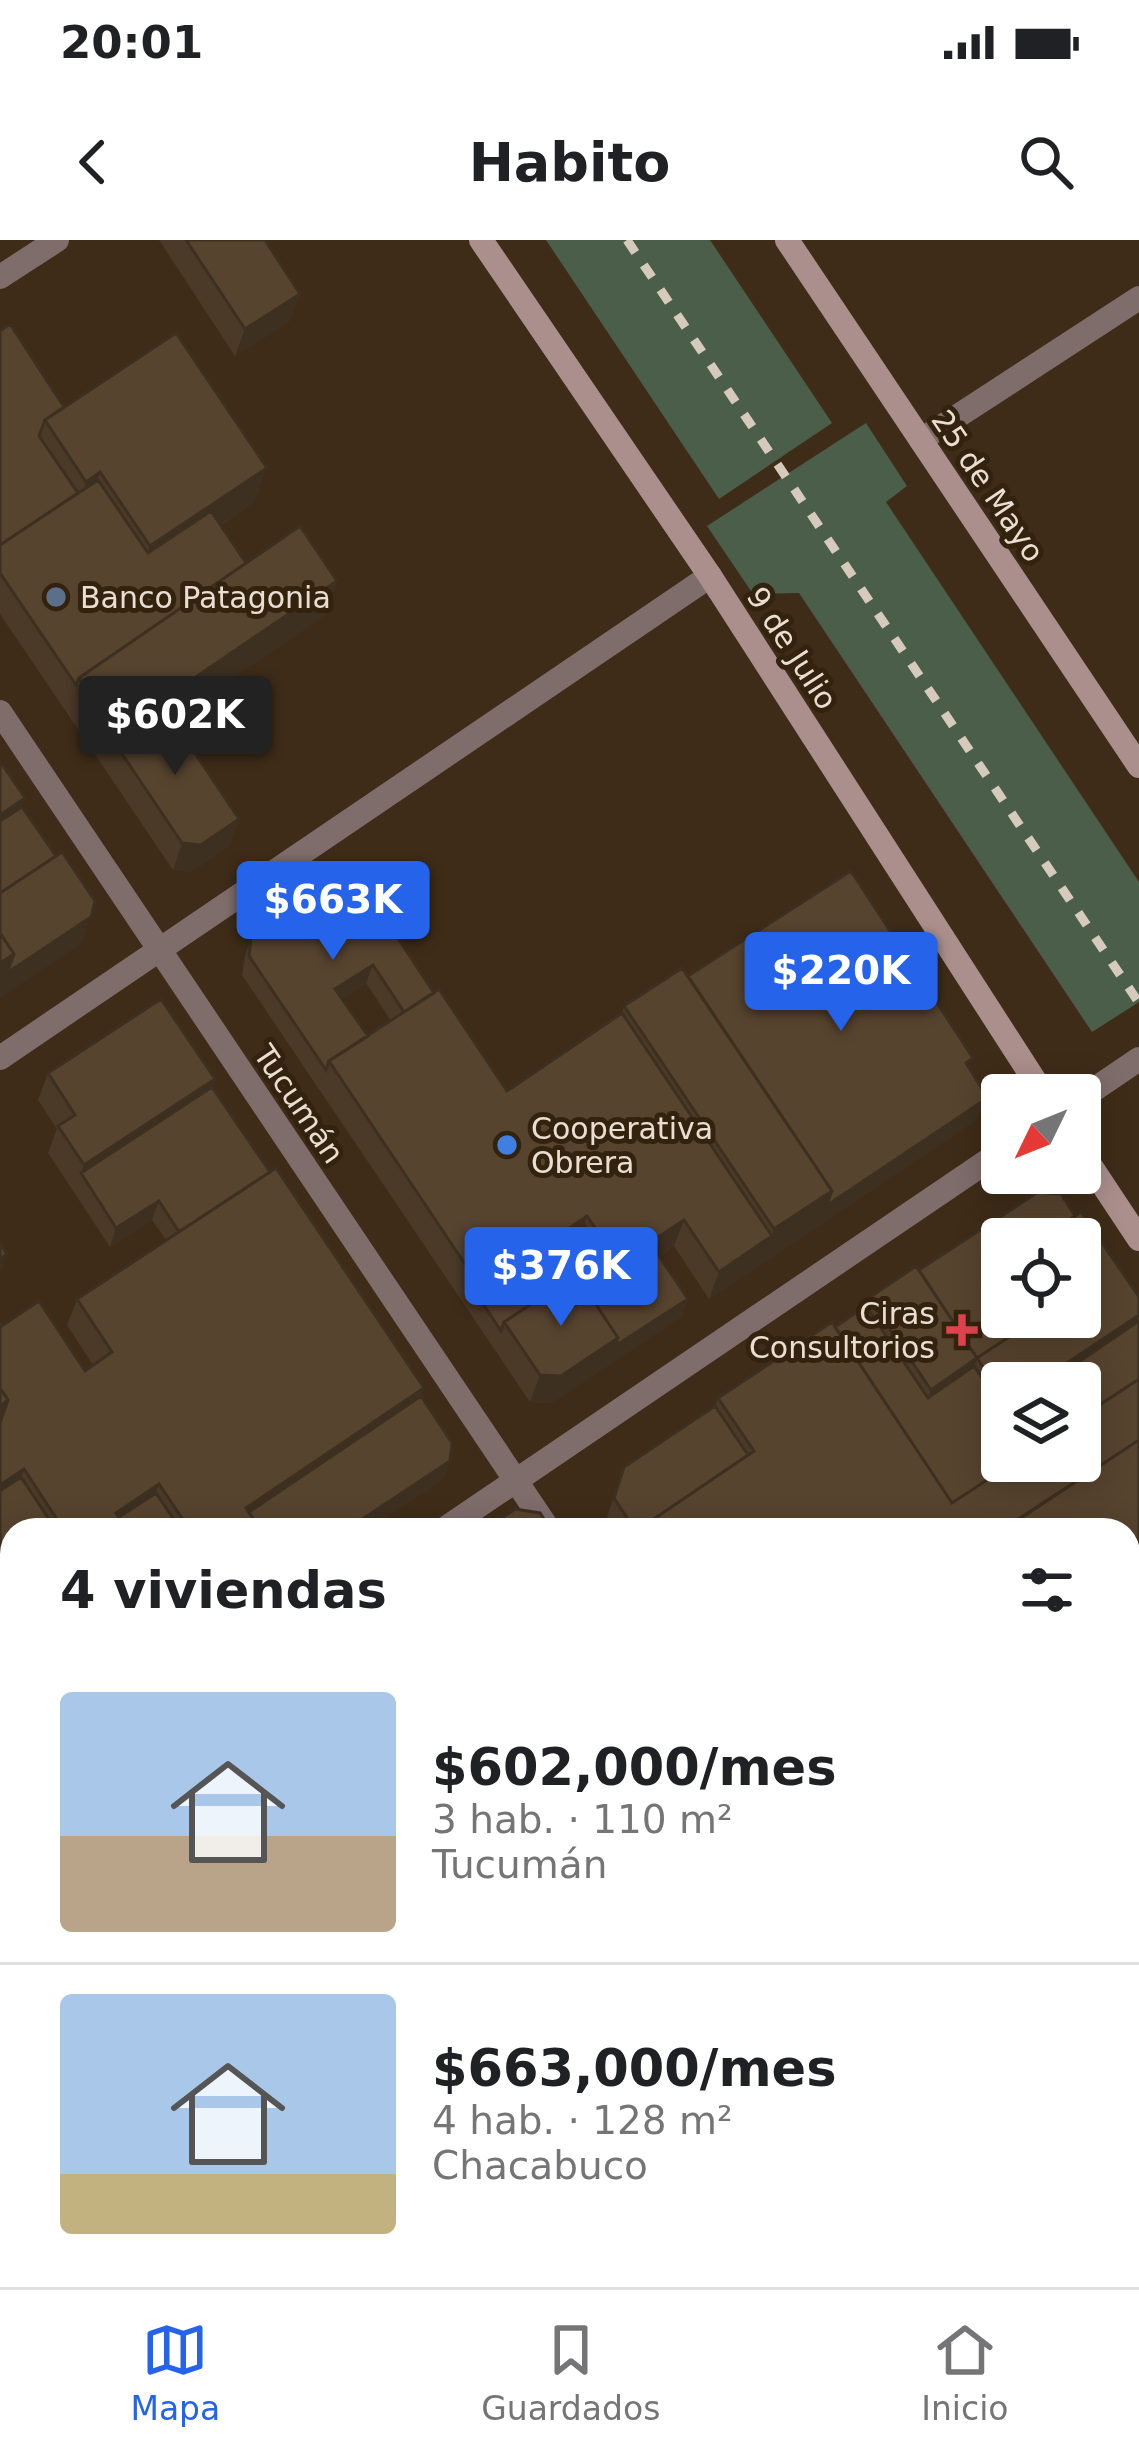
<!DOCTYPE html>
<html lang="es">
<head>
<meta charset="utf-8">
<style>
	:root { --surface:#fff; --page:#f6f6f6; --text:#202124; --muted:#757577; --line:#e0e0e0; --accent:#2563eb }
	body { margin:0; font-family:"DejaVu Sans",sans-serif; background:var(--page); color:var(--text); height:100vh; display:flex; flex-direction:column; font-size:45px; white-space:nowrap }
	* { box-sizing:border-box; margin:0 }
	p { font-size:39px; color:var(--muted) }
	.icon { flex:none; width:66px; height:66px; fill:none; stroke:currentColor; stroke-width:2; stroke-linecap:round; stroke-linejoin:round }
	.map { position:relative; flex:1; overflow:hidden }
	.drawer { position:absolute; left:0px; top:1278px; width:1140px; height:771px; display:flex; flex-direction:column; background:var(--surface); border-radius:36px 36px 0 0; box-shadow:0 6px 30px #0003 }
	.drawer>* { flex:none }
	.needle { width:78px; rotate:227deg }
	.controls { position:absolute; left:981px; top:834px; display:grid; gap:24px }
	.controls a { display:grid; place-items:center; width:120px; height:120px; border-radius:12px; background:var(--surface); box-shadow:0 6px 30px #0003; font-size:60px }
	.price { position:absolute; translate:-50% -102px; padding:0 27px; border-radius:12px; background:var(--accent); color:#fff; font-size:39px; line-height:78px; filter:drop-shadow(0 3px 6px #0008) }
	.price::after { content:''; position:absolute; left:50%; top:72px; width:36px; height:27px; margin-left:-18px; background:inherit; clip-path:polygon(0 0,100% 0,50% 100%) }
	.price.current { background:#222; color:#fff }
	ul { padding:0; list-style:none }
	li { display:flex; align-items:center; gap:36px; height:300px; padding:0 60px }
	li+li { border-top:3px solid var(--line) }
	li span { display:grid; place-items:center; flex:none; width:336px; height:240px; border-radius:12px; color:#555 }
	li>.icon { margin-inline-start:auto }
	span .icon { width:144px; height:144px; fill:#fffc; stroke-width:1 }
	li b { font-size:51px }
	h2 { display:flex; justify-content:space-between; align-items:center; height:144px; padding:0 60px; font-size:51px }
	.status { display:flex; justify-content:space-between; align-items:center; height:84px; padding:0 60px; background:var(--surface); direction:ltr }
	.status svg { height:33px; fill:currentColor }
	header { display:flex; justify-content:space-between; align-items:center; height:156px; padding:0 60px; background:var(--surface); font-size:54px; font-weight:800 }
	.tabs { display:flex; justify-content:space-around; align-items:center; height:168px; border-top:3px solid var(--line); background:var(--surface); font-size:33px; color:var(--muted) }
	.tabs a { display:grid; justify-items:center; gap:6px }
	.tabs .current { color:var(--accent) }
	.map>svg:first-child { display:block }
</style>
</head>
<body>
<div class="status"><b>20:01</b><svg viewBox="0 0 49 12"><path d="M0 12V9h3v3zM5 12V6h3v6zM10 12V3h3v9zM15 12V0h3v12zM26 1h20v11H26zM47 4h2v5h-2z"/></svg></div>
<header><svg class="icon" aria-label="back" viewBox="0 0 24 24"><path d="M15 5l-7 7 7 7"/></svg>Habito<svg class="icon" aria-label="search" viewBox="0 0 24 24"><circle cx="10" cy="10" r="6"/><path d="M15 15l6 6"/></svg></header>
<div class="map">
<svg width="1139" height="2047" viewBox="0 0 1139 2047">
	<rect width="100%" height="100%" fill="#3e2c18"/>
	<path fill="#4a5e4a" d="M546 0H710L832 183 719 259Z
		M866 183 907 246 886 262 1139 642V762L1092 792 799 353 753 354 707 286Z"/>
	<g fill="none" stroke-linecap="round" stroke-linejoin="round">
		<path stroke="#7f6d6c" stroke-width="24" d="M0 37 57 0
			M921 200 1139 58
			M0 472 549 1290
			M0 818 710 336
			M1080 859 1139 819
			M443 1290 1002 911
			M0 1594 12 1585
			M1128 1602 1139 1595
			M0 1613 12 1631
			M283 2037 289 2047
			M1049 2037 1056 2047
			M467 2047 478 2037"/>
		<path stroke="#ab8f8d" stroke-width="24" d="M481 0 710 336 1044 855
			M787 0 1139 526
			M1080 910 1139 999"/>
		<path stroke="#d6cabc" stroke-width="9" stroke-dasharray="15 15" stroke-linecap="butt" d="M627 0 1139 763"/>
	</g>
	<path fill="#4b3a28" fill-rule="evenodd" d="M159 0H265L290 81 235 116Z
		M0 91 64 167 254 262 221 285 246 323 325 375 172 479 239 579 229 606 191 632 173 630 0 374Z
		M353 630 434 753 507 851 622 773 624 766 688 736 969 827 983 861 976 880 709 1059 674 1006 659 1017 688 1059 681 1077 551 1163 530 1162 242 735 245 716 251 698ZM366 743 391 781 368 796 342 759Z
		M48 833 212 847 270 932 424 1148 421 1156 450 1221 443 1239 367 1290H12V1522L0 1520V1082L2 1086 85 1131 93 1125 67 1085 77 1059 166 1000 152 980 110 1007 48 913 57 889 38 860Z
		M1038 952 1061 954 1075 976 1081 972 1139 1057V1548L1128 1532V1290H616L607 1277 624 1227 715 1166 718 1158 832 1082 835 1087 866 1066 869 1058 916 1026 919 1030ZM1002 999H1080V1077H1002ZM1002 1143H1080V1169L1084 1175 1080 1178V1221H1002Z
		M0 1621 12 1639V1971L0 1953Z
		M1139 1654V2047H1125L1119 2037H1128V1661Z
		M57 2037H245L252 2047H63Z
		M341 2037H416L401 2047H348Z"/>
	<path fill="#3d3021" d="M300 54 290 81 235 116 245 89Z
		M267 228 254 262 138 340 150 306Z
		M100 232 88 266 81 257 86 242Z
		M337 341 325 375 122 513 112 499 115 492Z
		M25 558 15 585 0 595V575Z
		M239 579 229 606 191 632 173 630 182 603Z
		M91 677 81 704 0 758V723L14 714Z
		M373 725 366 743 329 768 335 749Z
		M215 839 205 866 81 933 84 925Z
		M983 861 976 880 709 1059 719 1032 772 996 774 989 832 951Z
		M159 961 152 980 110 1007 116 988Z
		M587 976 578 1003 478 1056 481 1048Z
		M684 980 674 1006 609 1050 619 1023Z
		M7 1014 0 1034V1019Z
		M688 1059 681 1077 551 1163 530 1162 540 1135 618 1098Z
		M1139 1075V1093L1071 1127 1065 1143H1037Z
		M977 1118 968 1145 921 1177 931 1150Z
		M424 1148 414 1175 249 1286 246 1268Z
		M8 1160 0 1183V1166Z
		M450 1221 443 1239 367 1290H346Z
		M24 1229 15 1256 0 1265V1245Z
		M159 1244 149 1271 121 1290 116 1273Z
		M12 1407V1427L0 1435V1415Z
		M12 1723V1769L0 1777V1731Z
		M134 2037H138L134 2047H120Z
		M416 2037 401 2047H381L385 2037Z
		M905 2037H936L904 2045 903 2047H890Z"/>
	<path fill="#57442f" stroke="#3d3021" stroke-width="3" d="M186 0H265L300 54 245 89Z
		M10 84 64 167 45 180 39 196 78 253 0 305V91Z
		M176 93 267 228 150 306 100 232 86 242 45 180Z
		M98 240 148 313 211 271 246 323 79 438 76 445 0 333V305Z
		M300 286 337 341 115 492 79 438Z
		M163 465 239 579 201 605 182 603 112 499Z
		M0 521 25 558 0 575Z
		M22 567 56 616 0 653V581Z
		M62 612 95 661 91 677 7 733 14 714 0 693V653Z
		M353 630 434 753 404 772 373 725 335 749 368 796 329 821 326 830 249 716 251 698Z
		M851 631 973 818 966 823 984 852 983 861 826 966 832 951 688 736Z
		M0 693 14 714 0 723Z
		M682 728 832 951 774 989 624 766Z
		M439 749 507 851 622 773 772 996 719 1032 684 980 619 1023 587 976 481 1048 329 821Z
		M161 759 215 839 84 925 58 886 75 875 48 833Z
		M212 847 270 932 179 992 159 961 116 988 81 933Z
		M276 928 424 1148 246 1268 260 1290H190L159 1244 116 1273 127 1290H64L24 1229 0 1245V1183L8 1160 0 1148V1087L39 1061 85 1131 112 1112 77 1059Z
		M1038 952 1061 954 1075 976 1041 999H1002V1025L985 1036 982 1045 1002 1077H1004L1015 1093 977 1118 919 1030Z
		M1081 972 1139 1057V1075L1037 1143H1002V1155L977 1118 1021 1089 1012 1077H1080V999H1041Z
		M584 985 616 1032 653 1007 688 1059 615 1106 618 1098 576 1034 504 1082 501 1091 478 1056Z
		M0 1003 7 1014 0 1019Z
		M1002 1025V1061L985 1036Z
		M916 1026 977 1118 931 1150 869 1058Z
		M576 1034 618 1098 561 1136 540 1135 504 1082Z
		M866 1066 928 1158 974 1126 1002 1168V1221H1016L952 1263 835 1087Z
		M1139 1081V1139L1098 1166 1071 1127Z
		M832 1082 952 1263 1016 1221H1080V1178L1139 1139V1200L1003 1290H644L642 1287 754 1211 718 1158Z
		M0 1148 8 1160 0 1166Z
		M421 1156 452 1203 450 1221 346 1290H260L249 1272Z
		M715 1166 748 1215 642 1287 640 1290H635L614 1258 624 1227Z
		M1139 1200V1495L1128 1479V1290L1003 1289Z
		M21 1237 56 1290H12V1341L0 1349V1251Z
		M156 1253 181 1290H127L119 1277Z
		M515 1269 540 1273 551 1290H485Z
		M12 1341V1407L0 1415V1349Z
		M12 1413V1502L1 1500 0 1498V1421Z
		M0 1621 12 1639V1723L0 1731Z
		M1139 1654V1723L1128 1730V1661Z
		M1139 1723V1812L1128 1819V1730Z
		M12 1755V1800L0 1808V1763Z
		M12 1800V1930L0 1912V1808Z
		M1139 1817V2026L1128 2009V1824Z
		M85 2037H134L121 2046 114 2037 100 2047H91Z
		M114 2037 121 2047H100Z
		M141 2037H245L252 2047H148Z
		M569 2037H905L890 2047H554Z
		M915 2037H1003L988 2047H905L904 2045Z
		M1003 2037H1025L1032 2047H988Z"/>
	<circle fill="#5c6f8a" stroke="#33230e" stroke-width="4.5" cx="56" cy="357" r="12"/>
	<circle fill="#3f7fe0" stroke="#33230e" stroke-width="4.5" cx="507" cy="905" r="12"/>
	<path fill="#e0444e" stroke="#33230e" stroke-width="4.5" d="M956 1072h12v12h12v12h-12v12h-12v-12h-12v-12h12z"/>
	<g text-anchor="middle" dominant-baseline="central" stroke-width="10" stroke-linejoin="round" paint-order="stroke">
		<g font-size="30" fill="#e9ded1" stroke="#33230e">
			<text transform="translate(988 246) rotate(56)">25 de Mayo</text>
			<text transform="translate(792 408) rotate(57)">9 de Julio</text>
			<text transform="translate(299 864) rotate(56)">Tucumán</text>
		</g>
		<g font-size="30" fill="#e9ded1" stroke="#33230e" text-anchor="start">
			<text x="80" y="357">Banco Patagonia</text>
			<text x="531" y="888">Cooperativa<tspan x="531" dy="34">Obrera</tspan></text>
			<text x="935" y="1073" text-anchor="end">Ciras<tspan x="935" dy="34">Consultorios</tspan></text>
		</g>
	</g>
</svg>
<div class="controls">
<a><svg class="needle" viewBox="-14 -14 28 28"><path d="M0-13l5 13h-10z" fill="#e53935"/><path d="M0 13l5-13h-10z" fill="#757577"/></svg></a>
<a><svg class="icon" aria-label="locate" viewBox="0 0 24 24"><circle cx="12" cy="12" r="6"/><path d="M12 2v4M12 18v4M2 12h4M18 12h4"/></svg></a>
<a><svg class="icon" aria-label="layers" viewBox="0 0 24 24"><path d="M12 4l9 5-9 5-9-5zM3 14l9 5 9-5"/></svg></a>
</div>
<b class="price current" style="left:175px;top:538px">$602K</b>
<b class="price" style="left:333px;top:723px">$663K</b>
<b class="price" style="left:841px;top:794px">$220K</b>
<b class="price" style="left:561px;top:1089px">$376K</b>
<section class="drawer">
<h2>4 viviendas<svg class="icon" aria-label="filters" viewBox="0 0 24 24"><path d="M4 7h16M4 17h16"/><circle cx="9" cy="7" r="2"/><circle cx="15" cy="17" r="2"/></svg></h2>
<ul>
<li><span style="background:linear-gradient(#a9c7e8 60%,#b9a48a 0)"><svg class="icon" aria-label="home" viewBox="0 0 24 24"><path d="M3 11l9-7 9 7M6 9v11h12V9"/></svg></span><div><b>$602,000/mes</b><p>3 hab. · 110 m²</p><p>Tucumán</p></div></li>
<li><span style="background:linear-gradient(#a9c7e8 75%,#c2b280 0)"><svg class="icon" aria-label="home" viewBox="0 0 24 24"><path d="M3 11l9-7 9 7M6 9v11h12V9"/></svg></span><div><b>$663,000/mes</b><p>4 hab. · 128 m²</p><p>Chacabuco</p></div></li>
</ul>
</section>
</div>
<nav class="tabs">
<a class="current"><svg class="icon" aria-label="map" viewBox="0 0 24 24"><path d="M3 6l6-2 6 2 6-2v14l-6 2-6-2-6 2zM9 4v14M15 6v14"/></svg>Mapa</a>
<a><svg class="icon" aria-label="saved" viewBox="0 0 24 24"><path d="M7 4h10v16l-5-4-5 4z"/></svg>Guardados</a>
<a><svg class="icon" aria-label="home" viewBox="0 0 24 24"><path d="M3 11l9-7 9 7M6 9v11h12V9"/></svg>Inicio</a>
</nav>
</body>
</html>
